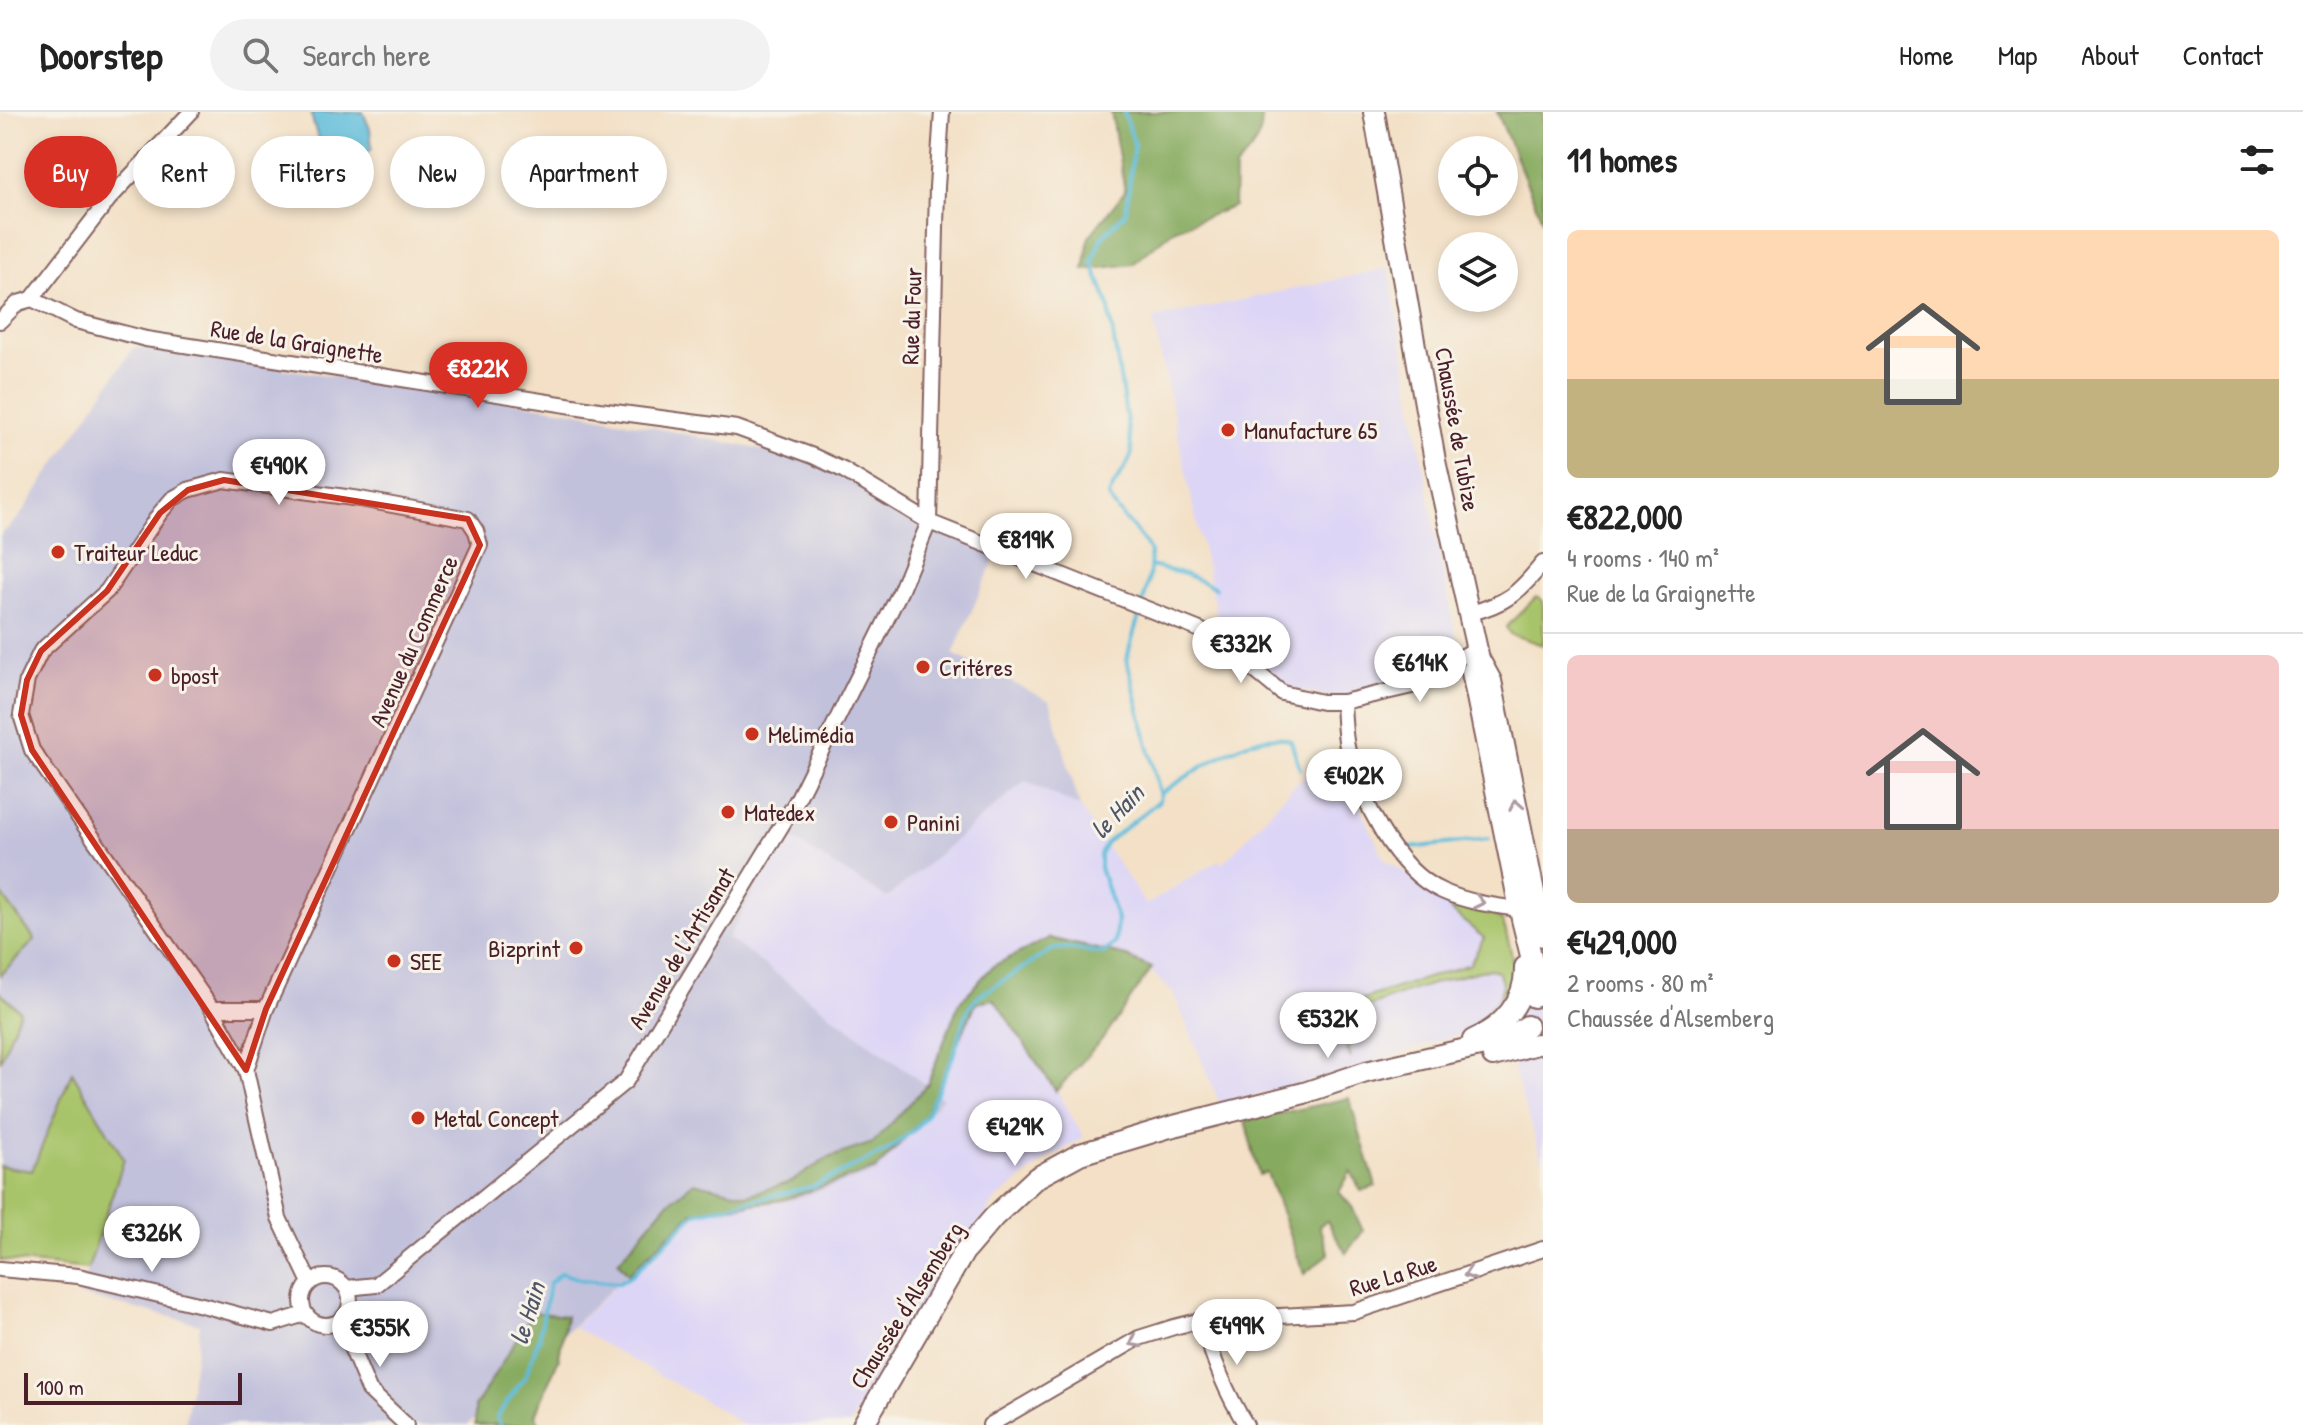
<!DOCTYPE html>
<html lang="en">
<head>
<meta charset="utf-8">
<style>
	:root { --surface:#fff; --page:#f2f2f2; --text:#222; --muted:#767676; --line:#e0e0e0; --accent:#d93025 }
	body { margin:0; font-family:"Patrick Hand",sans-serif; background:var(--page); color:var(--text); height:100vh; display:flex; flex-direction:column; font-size:30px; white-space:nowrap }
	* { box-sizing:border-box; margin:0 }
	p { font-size:26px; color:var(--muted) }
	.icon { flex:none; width:44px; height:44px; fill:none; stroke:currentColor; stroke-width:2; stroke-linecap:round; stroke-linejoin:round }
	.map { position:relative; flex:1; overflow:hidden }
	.panel { display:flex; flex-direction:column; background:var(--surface); width:760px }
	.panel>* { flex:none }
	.top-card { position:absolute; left:24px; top:24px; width:760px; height:72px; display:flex; gap:16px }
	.controls { position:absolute; left:1438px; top:24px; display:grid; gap:16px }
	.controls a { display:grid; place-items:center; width:80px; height:80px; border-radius:50%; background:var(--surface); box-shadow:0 4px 12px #0003; font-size:40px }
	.scale { position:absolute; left:24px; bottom:20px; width:218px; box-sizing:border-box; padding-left:8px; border:4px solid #4a1f2b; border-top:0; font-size:22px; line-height:28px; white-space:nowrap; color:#4a1f2b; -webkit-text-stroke:6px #f7f3e8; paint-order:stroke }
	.price { position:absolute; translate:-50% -68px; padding:0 18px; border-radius:28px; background:#fff; color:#222; font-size:26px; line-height:52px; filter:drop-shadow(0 2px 4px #0008) }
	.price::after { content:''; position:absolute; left:50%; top:48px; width:24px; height:18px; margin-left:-12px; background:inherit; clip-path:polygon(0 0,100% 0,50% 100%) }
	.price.selected { background:var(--accent); color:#fff }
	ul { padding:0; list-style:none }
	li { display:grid; align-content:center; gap:16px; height:424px; padding:0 24px }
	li+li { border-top:2px solid var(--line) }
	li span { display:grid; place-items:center; height:248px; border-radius:12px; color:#555 }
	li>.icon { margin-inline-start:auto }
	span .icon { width:144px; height:144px; fill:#fffc; stroke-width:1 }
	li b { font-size:34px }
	h2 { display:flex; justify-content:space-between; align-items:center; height:96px; padding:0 24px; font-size:34px }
	.tag { padding:0 28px; border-radius:36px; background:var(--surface); box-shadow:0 4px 12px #0003; font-size:28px; line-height:72px }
	.tag.selected { background:var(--accent); color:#fff }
	header { display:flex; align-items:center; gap:48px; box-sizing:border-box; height:112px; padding:0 40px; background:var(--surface); border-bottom:2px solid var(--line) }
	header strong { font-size:38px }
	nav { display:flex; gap:44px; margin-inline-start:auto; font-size:28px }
	.search { width:560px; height:72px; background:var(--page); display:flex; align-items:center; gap:20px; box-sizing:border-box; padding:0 28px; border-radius:44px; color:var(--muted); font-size:30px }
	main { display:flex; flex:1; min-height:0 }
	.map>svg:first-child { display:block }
</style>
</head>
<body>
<header>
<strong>Doorstep</strong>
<div class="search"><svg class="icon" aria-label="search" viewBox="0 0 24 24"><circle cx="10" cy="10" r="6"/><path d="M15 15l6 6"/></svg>Search here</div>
<nav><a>Home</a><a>Map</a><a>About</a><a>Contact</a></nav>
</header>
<main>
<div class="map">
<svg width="1543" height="1313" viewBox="0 0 1543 1313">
	<rect width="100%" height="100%" fill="#f7f3e8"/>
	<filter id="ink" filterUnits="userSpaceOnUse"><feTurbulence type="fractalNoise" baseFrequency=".0125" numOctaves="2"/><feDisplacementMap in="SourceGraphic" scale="16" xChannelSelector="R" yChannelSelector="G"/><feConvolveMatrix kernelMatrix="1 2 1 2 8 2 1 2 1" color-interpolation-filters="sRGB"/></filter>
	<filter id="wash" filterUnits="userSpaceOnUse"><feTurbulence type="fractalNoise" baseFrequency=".006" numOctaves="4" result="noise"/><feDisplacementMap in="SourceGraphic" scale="32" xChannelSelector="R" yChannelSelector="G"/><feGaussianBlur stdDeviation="1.8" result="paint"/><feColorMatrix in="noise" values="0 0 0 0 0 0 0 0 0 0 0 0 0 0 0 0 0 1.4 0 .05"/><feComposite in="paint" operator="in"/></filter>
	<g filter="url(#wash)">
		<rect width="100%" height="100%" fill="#f3e0c6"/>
		<path fill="#ddd5f6" d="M1389 156 1436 425 1459 537 1456 545 1397 575 1342 587 1292 577 1267 565 1222 528 1153 207Z
			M1336 643 1384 747 1455 794 1498 805 1503 811 1514 848 1543 841V1051L1497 906 1470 918 1346 960 1220 992 1174 882 1149 857 1055 975 1084 1025 1047 1047 995 1088 849 1313H742L723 1299 573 1215 693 1100 788 1089 876 1061 943 986 728 826 786 722 887 786 1025 669 1080 695 1146 793 1219 748 1223 752 1297 670Z"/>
		<path fill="#c2c1dc" d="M134 235 573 299 802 346 997 441 953 542 1050 589 1080 695 1025 669 887 786 786 723 728 826 943 986 876 1061 788 1089 693 1100 468 1313H185L200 1212 79 1183 124 1047 32 1059 0 1054V950L20 899 0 880V863L35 828 0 780V424L20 404Z"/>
		<path fill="#a8c46a" stroke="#79724a" stroke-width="2" d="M1536 485 1543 489V533L1510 522 1506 515Z
			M0 780 35 828 0 863Z
			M1455 794C1467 797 1487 799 1498 805 1505 810 1506 821 1508 828 1517 858 1516 889 1489 908L1484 904 1499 887 1503 873 1498 860 1491 857C1467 861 1369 888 1355 905 1346 916 1348 934 1351 947L1341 921 1331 916 1322 920 1313 910 1311 898 1356 889 1470 852 1484 826 1450 798Z
			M0 880 20 899 0 950Z
			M72 960 124 1047 88 1157 0 1148V1054L32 1059Z"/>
		<path fill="#86aa5e" stroke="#686444" stroke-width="2" d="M1111 0H1260C1267 23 1250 40 1235 56L1234 94 1173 118 1133 152 1084 158 1089 125 1125 79Z
			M1497 0H1543V110Z
			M1049 826 1122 843 1152 856 1105 924 1056 979 994 887 976 891 925 1004 876 1057 782 1088 693 1100 628 1162 618 1150 666 1093 694 1070 747 1083 791 1070 828 1046 873 1031 927 973 959 891 993 854Z
			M1349 986 1376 1074 1361 1079 1351 1059 1339 1080 1352 1095 1363 1119 1346 1141 1327 1109 1319 1114 1329 1142 1304 1162 1267 1061 1259 1063 1245 1009Z
			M533 1200 566 1204 559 1246 535 1303 541 1313H475V1295Z"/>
		<path fill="#5cbcda" stroke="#536e82" stroke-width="2" d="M311 0H363L370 17 372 37 357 48C326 40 316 32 311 0Z"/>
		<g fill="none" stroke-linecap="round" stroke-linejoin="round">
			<path stroke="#5cbcda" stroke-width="4" d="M1150 454 1185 462 1216 476
				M1160 682C1189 664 1258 611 1291 629L1300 657
				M1410 736 1489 727
				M500 1313 497 1305 526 1263 539 1227 549 1172 561 1161 583 1168 619 1171 632 1163 696 1101 812 1075 888 1038 914 1018 927 1002 953 944 967 900 977 885 1053 837 1067 836 1104 841 1115 831 1117 807 1100 756V742L1106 731 1159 689 1160 682 1127 548C1131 521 1159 457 1148 436 1138 417 1119 405 1109 385 1113 369 1126 359 1132 341L1108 191 1092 150 1102 125 1126 100 1134 31 1124 0"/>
		</g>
	</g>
	<g filter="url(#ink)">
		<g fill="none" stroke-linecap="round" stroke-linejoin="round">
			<defs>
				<path id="minor" d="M32 187 76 209 146 227 599 298 737 316 813 344 843 358 929 410 1200 518 1220 530 1282 581 1322 590H1343L1412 574 1477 536
					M0 209 18 191 32 187 109 87 191 0
					M1468 502C1507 491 1518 482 1543 451
					M1343 590C1344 606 1344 624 1348 639 1361 686 1394 758 1442 779 1466 790 1494 794 1520 797
					M212 897 32 638 21 603 27 568 41 539 107 479 160 401 172 387 188 378 224 368 360 387 468 407 476 419 480 433 266 897 246 958 212 897H266
					M246 958 279 1106 310 1171
					M0 1157 78 1164 202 1193 273 1212 305 1202
					M302 1189a24 24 0 1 1 48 0a24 24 0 1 1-48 0Z
					M347 1176 376 1173 626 969 796 690 900 480 929 410 937 75 942 0
					M1202 1208C1212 1246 1225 1279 1246 1313
					M340 1209 369 1278 406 1313
					M990 1313 1139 1226 1174 1215 1202 1208 1354 1200 1543 1137"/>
				<path id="secondary" d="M1374 0 1435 349 1479 547 1491 569 1543 824
					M1479 547 1472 560 1522 807 1535 860 1534 885
					M1473 928C1503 915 1526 889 1525 855
					M1493 944 1537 932
					M863 1313 964 1140 994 1105 1036 1066 1080 1042 1170 1015 1304 981 1366 960 1506 928 1527 914"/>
			</defs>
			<use href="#minor" stroke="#856361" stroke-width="18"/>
			<use href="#secondary" stroke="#856361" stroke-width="24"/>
			<use href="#minor" stroke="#fff" stroke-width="14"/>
			<use href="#secondary" stroke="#fff" stroke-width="20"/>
		</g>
		<defs><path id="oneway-chevron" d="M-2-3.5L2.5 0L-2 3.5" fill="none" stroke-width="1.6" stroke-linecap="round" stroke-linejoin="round" transform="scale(2)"/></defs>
		<g stroke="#ae9aa0">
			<use href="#oneway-chevron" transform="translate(1516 693) rotate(-101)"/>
			<use href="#oneway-chevron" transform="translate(1479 790) rotate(12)"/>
			<use href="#oneway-chevron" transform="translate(1469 1162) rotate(161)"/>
			<use href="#oneway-chevron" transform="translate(1135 1230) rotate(152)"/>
		</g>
	</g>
	<path fill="#c8321e" fill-opacity="0.2" stroke="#c8321e" stroke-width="6" stroke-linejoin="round" d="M224 368 468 407 480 433 266 897 246 958 32 638 21 603 27 568 41 539 107 479 160 401 188 378Z"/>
	<g fill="#c8321e" stroke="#f7f3e8" stroke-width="3">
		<circle cx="1228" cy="318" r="8"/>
		<circle cx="58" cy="440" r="8"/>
		<circle cx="923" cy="555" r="8"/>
		<circle cx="155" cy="563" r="8"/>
		<circle cx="752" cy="622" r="8"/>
		<circle cx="728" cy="700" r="8"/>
		<circle cx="891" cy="710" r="8"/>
		<circle cx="576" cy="836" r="8"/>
		<circle cx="394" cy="849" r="8"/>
		<circle cx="418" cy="1006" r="8"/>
	</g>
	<g text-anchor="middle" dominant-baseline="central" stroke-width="6" stroke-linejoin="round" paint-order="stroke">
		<g font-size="24" fill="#4a1f2b" stroke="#f7f3e8">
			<text transform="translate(911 204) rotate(-88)">Rue du Four</text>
			<text transform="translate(297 229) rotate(9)">Rue de la Graignette</text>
			<text transform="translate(1458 317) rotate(80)">Chaussée de Tubize</text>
			<text transform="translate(413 529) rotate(-66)">Avenue du Commerce</text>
			<text transform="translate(681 836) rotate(-59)">Avenue de l'Artisanat</text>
			<text transform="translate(1393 1163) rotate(-17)">Rue La Rue</text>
			<text transform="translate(906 1193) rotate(-58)">Chaussée d'Alsemberg</text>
		</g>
		<g font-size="24" fill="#4a1f2b" stroke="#f7f3e8" text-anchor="start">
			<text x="1244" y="318">Manufacture 65</text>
			<text x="74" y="440">Traiteur Leduc</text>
			<text x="939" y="555">Critéres</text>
			<text x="171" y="563">bpost</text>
			<text x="768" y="622">Melimédia</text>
			<text x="744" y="700">Matedex</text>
			<text x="907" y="710">Panini</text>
			<text x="560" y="836" text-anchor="end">Bizprint</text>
			<text x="410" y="849">SEE</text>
			<text x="434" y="1006">Metal Concept</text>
		</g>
		<g font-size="26" font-style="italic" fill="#505668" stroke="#f7f3e8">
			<text transform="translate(1117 699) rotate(-46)">le Hain</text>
			<text transform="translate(527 1201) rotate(-73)">le Hain</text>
		</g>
	</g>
</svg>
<div class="controls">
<a><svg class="icon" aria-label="locate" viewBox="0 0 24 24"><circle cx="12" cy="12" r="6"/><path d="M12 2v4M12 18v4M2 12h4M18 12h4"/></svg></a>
<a><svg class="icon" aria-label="layers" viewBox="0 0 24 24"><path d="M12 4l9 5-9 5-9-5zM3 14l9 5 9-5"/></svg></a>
</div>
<div class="scale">100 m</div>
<b class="price selected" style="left:478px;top:298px">€822K</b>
<b class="price" style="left:279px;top:395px">€490K</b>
<b class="price" style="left:1026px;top:469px">€819K</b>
<b class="price" style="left:1241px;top:573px">€332K</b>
<b class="price" style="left:1420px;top:592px">€614K</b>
<b class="price" style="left:1354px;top:705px">€402K</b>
<b class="price" style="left:1328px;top:948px">€532K</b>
<b class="price" style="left:1015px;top:1056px">€429K</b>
<b class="price" style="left:152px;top:1162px">€326K</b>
<b class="price" style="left:1237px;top:1255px">€499K</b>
<b class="price" style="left:380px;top:1257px">€355K</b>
<div class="top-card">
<a class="tag selected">Buy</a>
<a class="tag">Rent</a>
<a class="tag">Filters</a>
<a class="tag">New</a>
<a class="tag">Apartment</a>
</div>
</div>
<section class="panel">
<h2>11 homes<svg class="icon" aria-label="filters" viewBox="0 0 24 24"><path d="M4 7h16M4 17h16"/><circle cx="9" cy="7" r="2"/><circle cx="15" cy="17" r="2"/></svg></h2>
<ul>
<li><span style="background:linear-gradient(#ffd9b3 60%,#c2b280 0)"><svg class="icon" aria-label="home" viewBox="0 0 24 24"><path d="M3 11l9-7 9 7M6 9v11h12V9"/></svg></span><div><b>€822,000</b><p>4 rooms · 140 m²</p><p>Rue de la Graignette</p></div></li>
<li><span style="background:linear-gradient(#f6c9c9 70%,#b9a48a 0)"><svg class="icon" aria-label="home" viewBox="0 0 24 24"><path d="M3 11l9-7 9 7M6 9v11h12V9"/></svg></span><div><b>€429,000</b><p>2 rooms · 80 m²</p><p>Chaussée d'Alsemberg</p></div></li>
</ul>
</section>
</main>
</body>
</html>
